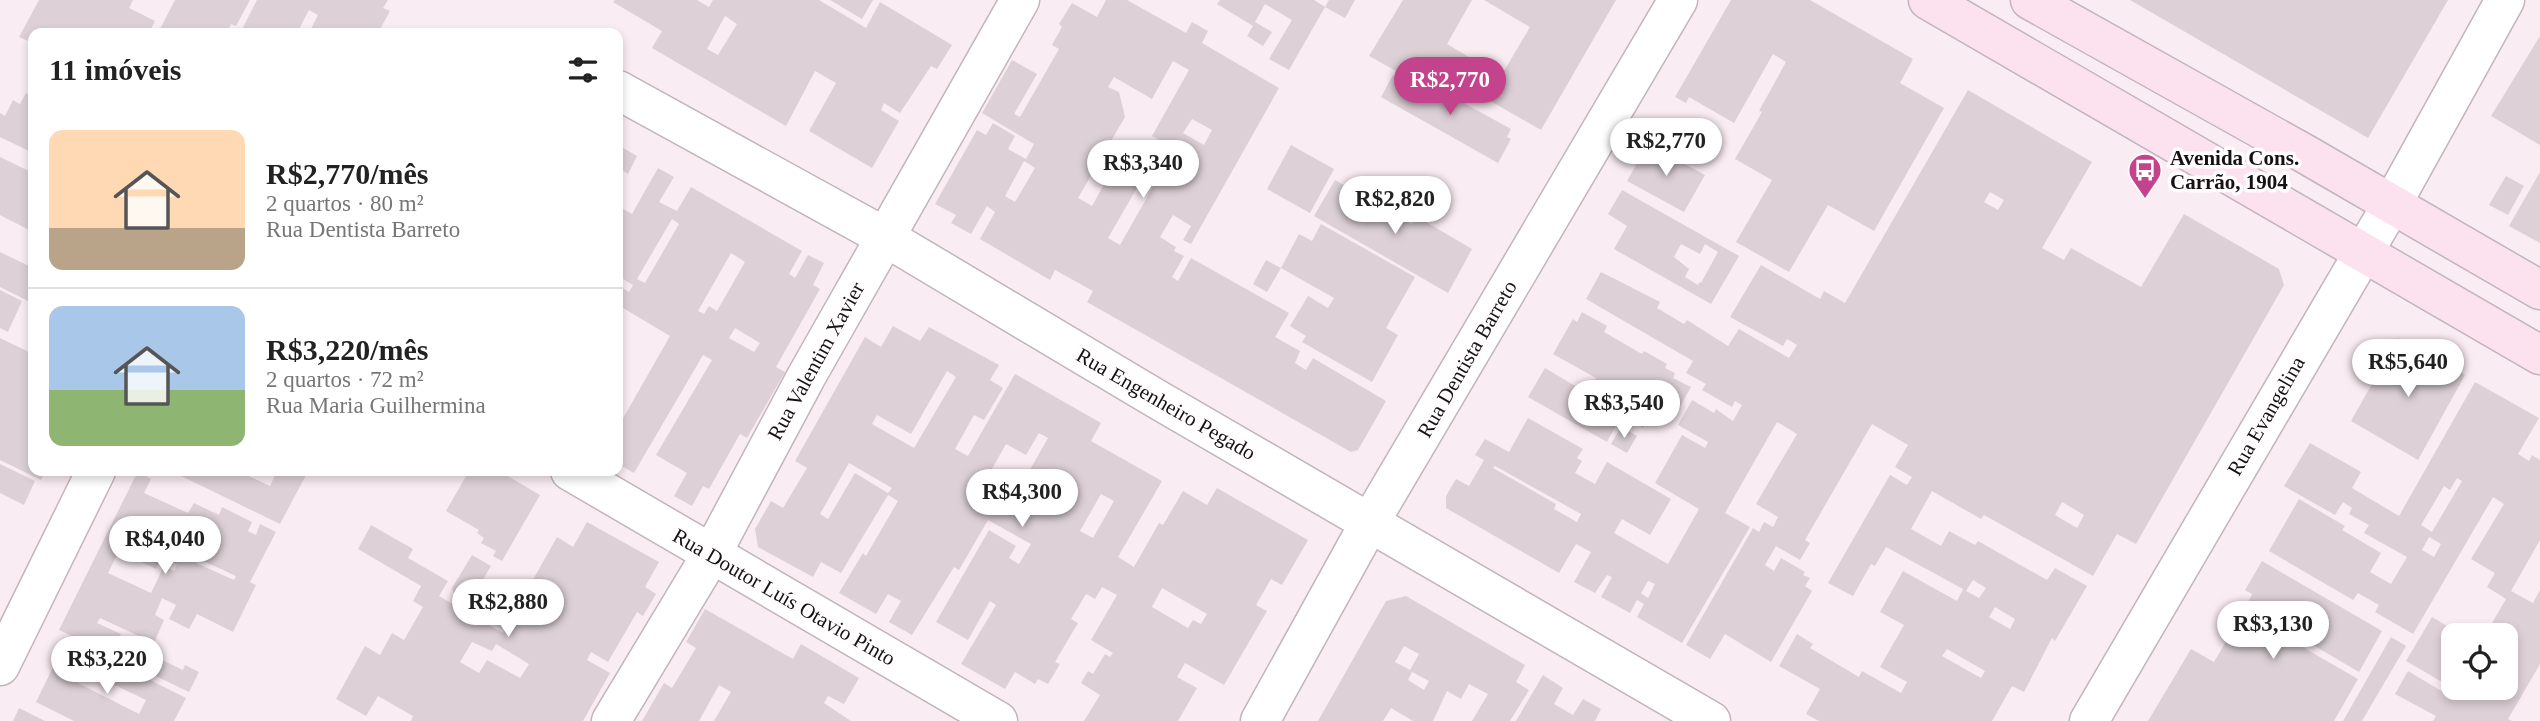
<!DOCTYPE html>
<html lang="pt">
<head>
<meta charset="utf-8">
<style>
	:root { --surface:#fff; --page:#f2f2f2; --text:#222; --muted:#767676; --line:#e0e0e0; --accent:#c3438d }
	body { margin:0; font-family:"Times New Roman",serif; background:var(--page); color:var(--text); height:100vh; display:flex; flex-direction:column; font-size:26px; white-space:nowrap }
	* { box-sizing:border-box; margin:0 }
	p { font-size:23px; color:var(--muted) }
	.icon { flex:none; width:38px; height:38px; fill:none; stroke:currentColor; stroke-width:2; stroke-linecap:round; stroke-linejoin:round }
	.map { position:relative; flex:1; overflow:hidden }
	.side { position:absolute; left:28px; top:28px; width:595px; height:448px; display:flex; flex-direction:column; background:var(--surface); border-radius:14px; box-shadow:0 4px 10px #0003 }
	.side>* { flex:none }
	.buttons { position:absolute; left:2441px; top:623px; display:grid; gap:14px }
	.buttons a { display:grid; place-items:center; width:77px; height:77px; border-radius:14px; background:var(--surface); box-shadow:0 4px 10px #0003; font-size:35px }
	.price { position:absolute; translate:-50% -60px; padding:0 16px; border-radius:24px; background:#fff; color:#222; font-size:23px; line-height:46px; filter:drop-shadow(0 2px 4px #0008) }
	.price::after { content:''; position:absolute; left:50%; top:42px; width:21px; height:16px; margin-left:-10px; background:inherit; clip-path:polygon(0 0,100% 0,50% 100%) }
	.price.active { background:var(--accent); color:#fff }
	ul { padding:0; list-style:none }
	li { display:flex; align-items:center; gap:21px; height:175px; padding:0 21px }
	li+li { border-top:2px solid var(--line) }
	li span { display:grid; place-items:center; flex:none; width:196px; height:140px; border-radius:14px; color:#555 }
	li>.icon { margin-inline-start:auto }
	span .icon { width:84px; height:84px; fill:#fffc; stroke-width:1 }
	li b { font-size:30px }
	h2 { display:flex; justify-content:space-between; align-items:center; height:84px; padding:0 21px; font-size:30px }
	.map>svg:first-child { display:block }
</style>
</head>
<body>
<div class="map">
<svg width="2540" height="721" viewBox="0 0 2540 721">
	<rect width="100%" height="100%" fill="#f9ecf2"/>
	<path fill="#ddd1d7" fill-rule="evenodd" d="M39 0H133L129 8 155 21 149 33H33V43L19 37Z
		M175 0H250L236 26 231 24 227 33H158Z
		M257 0H388L383 8 390 11 379 31 384 33H309L318 15 309 10 297 33H240Z
		M615 0H697L709 7 713 0H819L866 28 880 2 952 45 937 69 931 66 900 113 884 103 881 110 899 121 872 168 809 131 836 83 815 71 786 126 652 48 662 31 613 2ZM725 16 737 24 718 55 707 49Z
		M830 0H873L862 19Z
		M1106 0H1127L1186 33 1192 22 1208 31 1202 43 1279 88 1191 244 1183 240 1191 226 1173 215 1160 237 1176 247 1174 251 1184 256 1172 277 1178 281 1191 258 1289 313 1275 337 1300 351 1295 363 1306 370 1313 358 1386 401 1358 450 1351 452 1087 302 1093 291 1055 270 1050 280 980 239 995 212 987 206 971 234 951 223 956 215 935 204 977 130 986 135 993 123 1015 136 1008 149 1026 159 1034 144 982 113 1012 60 1037 74 1014 114 1020 117 1059 49 1052 45 1062 27 1059 24 1072 3 1097 17ZM1173 61 1189 70 1152 136 1175 149 1170 156 1187 166 1179 181 1162 171 1120 245 1108 238 1156 155 1129 140 1092 206 1078 198 1125 117 1119 92 1108 87 1114 77 1152 99ZM1192 119 1212 130 1204 145 1183 133ZM1024 161 1035 168 1015 202 1005 196Z
		M1220 0H1314L1325 7 1289 70 1269 59 1292 20 1265 4 1255 22 1272 32 1263 46 1247 36 1253 26 1217 4Z
		M1329 0H1355L1345 18 1325 7Z
		M1403 0H1472L1447 44 1501 76 1530 27 1484 0H1616L1541 130 1417 59 1407 77 1369 56Z
		M1731 0H1810L1913 59 1900 83 1944 108 1874 231 1828 205 1789 272 1736 242 1772 180 1735 159 1762 112 1759 111 1786 62 1773 54 1734 123 1689 97 1686 103 1675 97Z
		M2130 0H2448L2368 138Z
		M2540 36V145L2491 116Z
		M1393 75 1417 89 1422 80 1511 129 1507 137 1511 139 1498 163 1381 97Z
		M1968 90 2092 162 2042 248 2064 260 2071 248 2141 287 2184 214 2279 269 2284 285 2136 544 2117 534 2093 576 1984 515 1981 519 1932 491 1911 529 1941 546 1949 531 1975 545 1978 541 2047 580 2055 568 2087 586 2055 641 2052 638 2024 692 2012 686 1992 721H1819L1806 714 1820 689 1779 666 1797 634 1813 644 1810 648 1859 677 1862 671 1901 693 1907 682 1880 667 1904 625 1880 612 1903 571 1957 601 1963 589 1886 547 1875 566 1871 564 1853 596 1828 583 1890 475 1907 485 1912 477 1895 467 1908 445 1872 424 1805 540 1810 543 1800 560 1776 546 1765 565 1774 571 1781 558 1805 572 1803 575 1810 578 1805 586 1812 591 1771 662 1725 634 1710 659 1686 645 1753 528 1759 532 1764 522 1773 527 1778 517 1756 504 1797 434 1777 422 1725 513 1750 527 1682 643 1637 617 1644 604 1637 600 1630 613 1601 597 1612 577 1607 575 1595 593 1574 582 1591 552 1576 544 1559 573 1446 508V496L1456 479 1469 486 1484 460 1475 455 1485 439 1509 452 1528 418 1583 449 1577 458 1582 461 1575 473 1595 484 1607 462 1671 499 1650 535 1622 519 1614 533 1668 564 1699 509 1655 483 1682 435 1705 448 1708 442 1678 425 1692 400 1714 413 1716 409 1733 421 1742 405 1735 401 1732 407 1702 390 1706 384 1686 373 1693 361 1586 299 1601 272 1660 302 1657 308 1684 324 1687 320 1728 346 1739 329 1789 358 1797 345 1787 339 1783 346 1730 317 1761 265 1820 299 1824 291 1845 303ZM1990 192 2004 200 1998 210 1984 202ZM1495 466 1581 514 1577 522 1554 509 1556 504 1493 468ZM2062 502 2084 515 2077 528 2055 515ZM1973 580 1986 588 1979 598 1966 591ZM1648 581 1655 584 1648 598 1641 593ZM1995 607 2015 619 2010 629 1989 617ZM1947 649 1985 671 1981 678 1942 656Z
		M26 93 33 97V153L0 137V113L5 116 13 100 20 104Z
		M1648 144 1705 175 1684 212 1627 181Z
		M618 145 637 156 628 174 618 167Z
		M1291 145 1334 169 1310 213 1267 189Z
		M0 157 33 173V232L0 215Z
		M658 168 674 177 659 202 677 211 691 187 802 251 789 274 795 278 808 255 824 263 813 285 820 289 776 367 785 372 747 438 740 434 709 489 703 486 692 506 674 496 687 473 656 455 712 360 703 355 634 473 618 464V427L670 336 618 305V285L629 292 633 285 618 276V206L632 214ZM672 219 679 224 645 283 637 279ZM731 253 745 262 717 311 709 306 704 314 698 311ZM735 328 760 343 754 352 729 338Z
		M2540 172V243L2509 226Z
		M2506 176 2524 186 2508 215 2489 205Z
		M1335 180 1412 224 1416 216 1472 249 1448 293 1314 216Z
		M1622 190 1739 256 1711 304 1614 249 1627 226 1608 214ZM1681 244 1700 254 1705 244 1718 252 1701 283 1700 282 1698 285 1685 277 1689 269 1674 257Z
		M1321 224 1415 277 1386 328 1398 335 1372 382 1302 342 1306 336 1290 326 1308 296 1328 308 1334 298 1281 268 1267 292 1253 284 1266 260 1281 268 1299 234 1312 241Z
		M0 252 33 268V295L30 302 0 287Z
		M0 290 22 301 8 332 0 328Z
		M1582 312 1607 326 1604 332 1642 354 1644 351 1667 364 1665 368 1675 373 1673 378 1691 387 1672 421 1653 410 1643 428 1621 416 1607 442 1528 397 1545 368 1587 393 1596 378 1553 354 1573 319 1577 322Z
		M893 326 920 341 929 327 999 365 990 380 1003 388 984 420 974 415 955 449 968 456 1015 374 1101 423 1091 441 1162 481 1118 557 1134 567 1159 523 1163 525 1183 491 1207 505 1217 488 1308 540 1282 585 1271 579 1256 605 1267 611 1224 685 1185 663 1177 677 1197 688 1178 721H1084L1100 695 1081 683 1088 671 1093 674 1105 654 1110 657 1113 653 1091 640 1117 595 1102 587 1095 599 1086 594 1071 619 1078 623 1055 662 1060 664 1048 684 1038 679 1035 684 1015 672 1005 689 961 664 996 605 990 601 968 640 936 622 989 530 1016 546 1009 558 1019 564 1031 544 988 520 959 570 954 567 912 635 889 622 901 601 888 594 876 614 839 593 863 553 866 556 898 501 888 495 841 573 821 562 813 577 758 547 755 529 771 501 783 508 807 468 795 461 865 337 881 347ZM947 371 956 377 914 448 872 424 877 415 911 434ZM1039 433 1048 438 1015 496 1026 503 1019 516 998 504 999 501 980 490 1006 444 1026 455ZM849 463 892 488 888 493 855 473 828 519 820 514ZM1101 494 1114 501 1093 538 1080 531ZM1162 588 1207 614 1201 624 1193 620 1188 628 1152 607Z
		M0 338 33 354V471H46L41 480 0 460Z
		M2398 338 2465 375 2418 460 2351 421Z
		M2475 382 2539 418 2518 454 2529 461 2532 455 2540 460V540L2511 591 2533 603 2540 590V664L2508 719 2512 721H2433L2436 716 2395 694 2408 671 2450 696 2455 688H2506V635H2485L2506 599 2487 587 2495 573 2471 559 2504 504 2493 497 2413 634 2375 612 2379 605 2358 593 2353 600 2269 551 2299 499 2345 526 2342 530 2381 553 2370 572 2391 584 2407 557 2364 533 2369 525 2349 514 2352 508 2343 502 2335 515 2284 486 2310 443 2361 472 2352 488 2399 516ZM2457 478 2462 481 2432 532 2421 525 2444 486 2450 490ZM2429 537 2441 544 2434 557 2422 550Z
		M1621 427 1637 436 1627 453 1611 444Z
		M0 464 35 481 24 505 0 493Z
		M138 471H148L146 476 151 479 144 493 188 513 194 503 219 515 222 507 252 522 248 531 256 535 260 524 276 532 250 582 256 585 233 632 197 614 189 629 169 619 176 605 162 598 155 615 164 620 154 643 100 618 97 623 121 634 118 639 183 670 185 665 199 672 189 692 59 630ZM151 525 187 542 182 551 146 534ZM119 551 156 569 161 557 177 564 174 571 164 566 151 593 108 573ZM199 559 236 576 234 580 196 563Z
		M171 471H243L242 473 270 486 277 471H297L306 475 280 524Z
		M469 471H499L540 495 502 561 493 556 496 551 481 543 484 538 477 533 479 530 446 511Z
		M587 522 659 562 645 587 656 594 643 616 637 612 608 662 591 652 587 660 610 673 583 721H411L413 716 378 696 366 716 336 699 365 646 380 655 392 633 404 640 423 607 413 601 421 586 358 549 371 525 413 549 408 558 448 581 439 596 503 633 557 537 573 547ZM472 642 492 651 496 644 529 664 520 678 487 660 479 673 460 662Z
		M472 555 491 566 467 607 456 601 452 588Z
		M2262 561 2382 631 2359 672 2277 624 2273 630 2358 679 2334 721H2148L2191 649 2214 662 2246 607 2252 594 2245 590Z
		M1406 596 1525 665 1516 682 1529 690 1510 721H1472L1488 694 1469 684 1461 699 1447 691 1433 721H1413L1391 708 1383 721H1318L1386 601ZM1404 646 1419 654 1410 670 1395 662ZM1412 672 1429 681 1424 690 1408 680Z
		M705 609 793 659 801 644 859 678 844 704 828 696 824 703 851 721H714L731 692 719 685 699 721H642L664 683 672 688 696 648 686 642Z
		M2432 617 2454 630 2444 647 2454 652V689L2406 661Z
		M2391 637 2406 646 2362 721H2343Z
		M58 657 75 665 68 678 139 714 146 700 96 676 106 658 186 698 174 721H74L36 702Z
		M1543 675 1563 688 1554 704 1573 715 1583 699 1601 709 1595 721H1516Z
		M19 708 45 721H13Z"/>
	<g fill="none" stroke-linecap="round" stroke-linejoin="round">
		<defs>
			<path id="street" d="M618 90 885 237 1155 398 1711 721
				M570 471 998 721
				M0 666 96 471
				M611 721 711 555 806 377 1020 0
				M1260 721 1370 522 1678 0
				M2089 721 2392 204 2505 0"/>
			<path id="secondary" d="M1928 0 2540 355
				M2030 0 2307 155 2540 290"/>
		</defs>
		<use href="#street" stroke="#c1b5bb" stroke-width="41"/>
		<use href="#secondary" stroke="#c1b5bb" stroke-width="41"/>
		<use href="#street" stroke="#fff" stroke-width="38"/>
		<use href="#secondary" stroke="#fce2ef" stroke-width="38"/>
	</g>
	<defs>
		<symbol id="bus-pin" viewBox="-11 -11 22 30"><path d="M0 17L-7.5 6A9.5 9.5 0 1 1 7.5 6Z" fill="#c3438d" stroke="#fffdfe"/><path d="M-5-6H5V4H4V6H2V4H-2V6H-4V4H-5ZM-3.5-4V0h7V-4ZM-3.5 1.2v1.5H-2V1.2ZM2 1.2v1.5H3.5V1.2Z" fill="#fff"/></symbol>
	</defs>
	<g fill-rule="evenodd">
		<use href="#bus-pin" x="2126" y="151" width="38" height="52"/>
	</g>
	<g text-anchor="middle" dominant-baseline="central" stroke-width="7" stroke-linejoin="round" paint-order="stroke">
		<g font-size="21" font-weight="bold" fill="#161214" stroke="#fffdfe" text-anchor="start">
			<text x="2170" y="158">Avenida Cons.<tspan x="2170" dy="24">Carrão, 1904</tspan></text>
		</g>
		<g font-size="21" fill="#161214" stroke="#fffdfe">
			<text transform="translate(1467 359) rotate(-60)">Rua Dentista Barreto</text>
			<text transform="translate(816 361) rotate(-61)">Rua Valentim Xavier</text>
			<text transform="translate(1166 404) rotate(30)">Rua Engenheiro Pegado</text>
			<text transform="translate(2266 416) rotate(-60)">Rua Evangelina</text>
			<text transform="translate(784 597) rotate(30)">Rua Doutor Luís Otavio Pinto</text>
		</g>
	</g>
</svg>
<div class="buttons">
<a><svg class="icon" aria-label="locate" viewBox="0 0 24 24"><circle cx="12" cy="12" r="6"/><path d="M12 2v4M12 18v4M2 12h4M18 12h4"/></svg></a>
</div>
<b class="price active" style="left:1450px;top:117px">R$2,770</b>
<b class="price" style="left:1666px;top:178px">R$2,770</b>
<b class="price" style="left:1143px;top:200px">R$3,340</b>
<b class="price" style="left:1395px;top:236px">R$2,820</b>
<b class="price" style="left:2408px;top:399px">R$5,640</b>
<b class="price" style="left:1624px;top:440px">R$3,540</b>
<b class="price" style="left:1022px;top:529px">R$4,300</b>
<b class="price" style="left:165px;top:576px">R$4,040</b>
<b class="price" style="left:508px;top:639px">R$2,880</b>
<b class="price" style="left:2273px;top:661px">R$3,130</b>
<b class="price" style="left:107px;top:696px">R$3,220</b>
<section class="side">
<h2>11 imóveis<svg class="icon" aria-label="filters" viewBox="0 0 24 24"><path d="M4 7h16M4 17h16"/><circle cx="9" cy="7" r="2"/><circle cx="15" cy="17" r="2"/></svg></h2>
<ul>
<li><span style="background:linear-gradient(#ffd9b3 70%,#b9a48a 0)"><svg class="icon" aria-label="home" viewBox="0 0 24 24"><path d="M3 11l9-7 9 7M6 9v11h12V9"/></svg></span><div><b>R$2,770/mês</b><p>2 quartos · 80 m²</p><p>Rua Dentista Barreto</p></div></li>
<li><span style="background:linear-gradient(#a9c7e8 60%,#8fb573 0)"><svg class="icon" aria-label="home" viewBox="0 0 24 24"><path d="M3 11l9-7 9 7M6 9v11h12V9"/></svg></span><div><b>R$3,220/mês</b><p>2 quartos · 72 m²</p><p>Rua Maria Guilhermina</p></div></li>
</ul>
</section>
</div>
</body>
</html>
